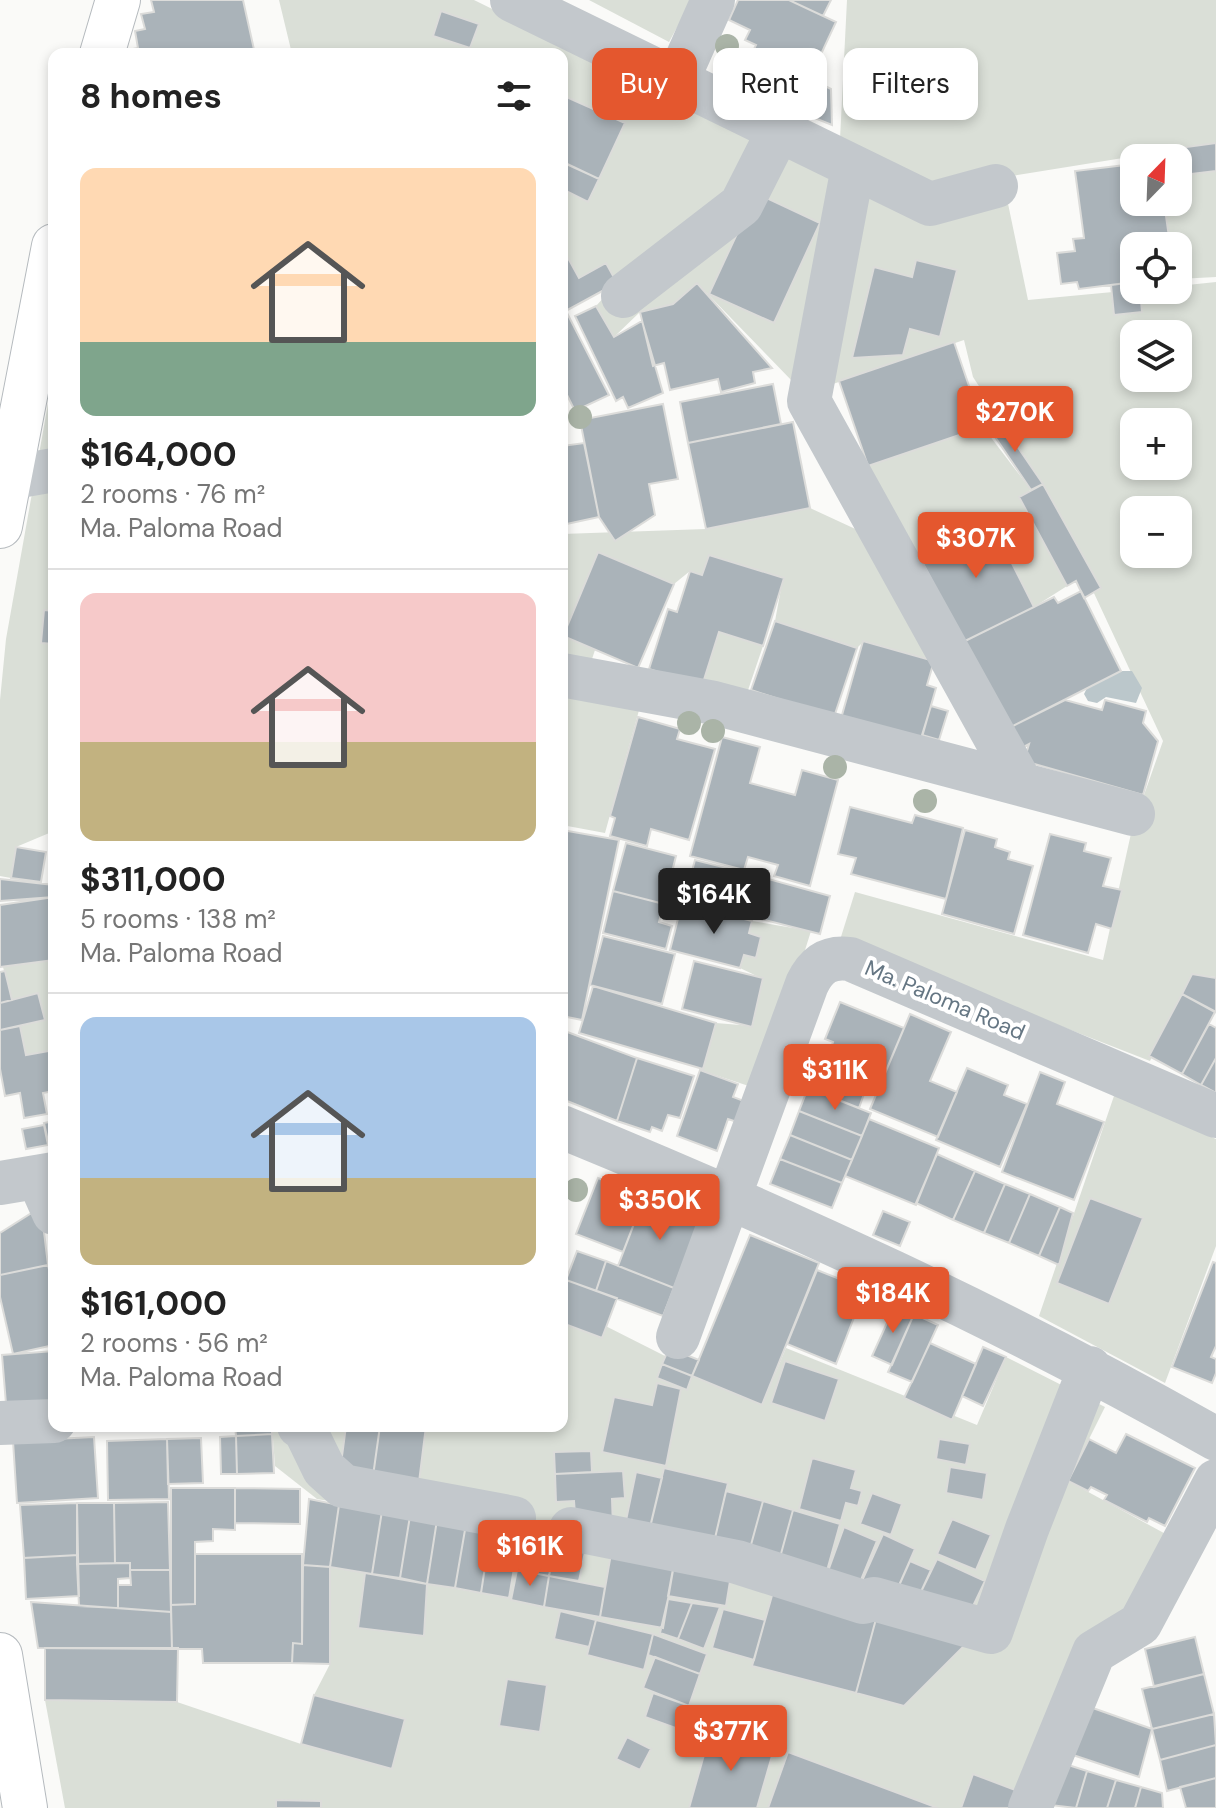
<!DOCTYPE html>
<html lang="en">
<head>
<meta charset="utf-8">
<style>
	:root { --surface:#fff; --page:#f6f6f6; --text:#222; --muted:#767676; --line:#e0e0e0; --accent:#e4572e }
	body { margin:0; font-family:"DM Sans",sans-serif; background:var(--page); color:var(--text); height:100vh; display:flex; flex-direction:column; font-size:30px; white-space:nowrap }
	* { box-sizing:border-box; margin:0 }
	p { font-size:26px; color:var(--muted) }
	.icon { flex:none; width:44px; height:44px; fill:none; stroke:currentColor; stroke-width:2; stroke-linecap:round; stroke-linejoin:round }
	.map { position:relative; flex:1; overflow:hidden }
	.panel { position:absolute; left:48px; top:48px; width:520px; height:1384px; display:flex; flex-direction:column; background:var(--surface); border-radius:16px; box-shadow:0 4px 12px #0003 }
	.panel>* { flex:none }
	.hud { position:absolute; left:592px; top:48px; width:504px; height:72px; display:flex; gap:16px }
	.needle { width:52px; rotate:23deg }
	.buttons { position:absolute; left:1120px; top:144px; display:grid; gap:16px }
	.buttons a { display:grid; place-items:center; width:72px; height:72px; border-radius:16px; background:var(--surface); box-shadow:0 4px 12px #0003; font-size:40px }
	.price { position:absolute; translate:-50% -68px; padding:0 18px; border-radius:8px; background:var(--accent); color:#fff; font-size:26px; line-height:52px; filter:drop-shadow(0 2px 4px #0008) }
	.price::after { content:''; position:absolute; left:50%; top:48px; width:24px; height:18px; margin-left:-12px; background:inherit; clip-path:polygon(0 0,100% 0,50% 100%) }
	.price.current { background:#222; color:#fff }
	ul { padding:0; list-style:none }
	li { display:grid; align-content:center; gap:16px; height:424px; padding:0 32px }
	li+li { border-top:2px solid var(--line) }
	li span { display:grid; place-items:center; height:248px; border-radius:16px; color:#555 }
	li>.icon { margin-inline-start:auto }
	span .icon { width:144px; height:144px; fill:#fffc; stroke-width:1 }
	li b { font-size:34px }
	h2 { display:flex; justify-content:space-between; align-items:center; height:96px; padding:0 32px; font-size:34px }
	.pill { padding:0 28px; border-radius:16px; background:var(--surface); box-shadow:0 4px 12px #0003; font-size:28px; line-height:72px }
	.pill.current { background:var(--accent); color:#fff }
	.map>svg:first-child { display:block }
</style>
</head>
<body>
<div class="map">
<svg width="1216" height="1808" viewBox="0 0 1216 1808">
	<rect width="100%" height="100%" fill="#fafaf8"/>
	<path fill="#dadfd7" fill-rule="evenodd" d="M279 0H474L844 182 794 383 697 283 673 304 640 312 614 337 596 306 617 283 606 263 579 278 562 247V54H292Z
		M589 0H692L669 42Z
		M847 0H1216V143L937 188 840 139Z
		M1216 148V277L1178 279V246H1147L1142 202H1178V158H1165Z
		M854 189 1006 194 1028 300 1134 290H1178V286L1216 282V977L1192 975 1150 1061 840 940 855 892 1103 960 1132 829 1163 741 1043 484 973 377 964 340 815 390ZM1134 334H1178V378H1134ZM1134 422H1178V466H1134ZM1134 510H1178V554H1134Z
		M54 370V831L16 847 11 878 0 876V700L6 639Z
		M983 427 1031 490 1019 497 1067 586 1034 607 988 518 918 554 868 466Z
		M810 508 864 533 934 661 864 641 857 648 775 621 783 578 709 555 702 575 690 571 674 584 599 552 563 636 595 650 590 665 562 660V534L706 529Z
		M719 632 763 646 745 699 702 686Z
		M562 690 641 703 605 833 562 825Z
		M752 921 811 931 761 1090 700 1070 716 1023 752 1026 763 979 740 968 744 955 756 958 761 937 749 933Z
		M54 960V1050L26 1055 20 1026 45 1020 12 1000 3 967Z
		M1115 1093 1216 1139V1246L1165 1383 1039 1316Z
		M562 1304 762 1405 786 1348 977 1425 1006 1357 1105 1407 1068 1481 1197 1551 1107 1652 1048 1808H65L45 1700 177 1702 301 1744 391 1769 405 1719 314 1695 330 1664V1567L509 1598 519 1533 317 1499 275 1466 272 1426H562Z"/>
	<path fill="#bbc7cb" d="M1121 671H1132L1142 688 1136 703 1106 697 1097 703 1088 701 1084 694 1087 688Z"/>
	<path fill="#aab3b9" stroke="#dcdcda" stroke-width="2" d="M151 0H243L255 54H123V51L138 48 135 31 145 29 141 14 154 12Z
		M738 0H789L836 22 809 80 752 53 756 45 745 40 750 30 729 20Z
		M789 0H831L823 16Z
		M441 11 479 24 470 48 433 36Z
		M825 86 831 89 832 125 812 117Z
		M562 95 625 123 599 179 562 162Z
		M1216 143V171L1183 175 1179 148Z
		M563 162 599 179 588 202 562 189Z
		M1134 164V202H1164L1169 237 1146 240 1147 246H1134V282L1079 289 1077 282 1061 284 1057 253 1075 251 1073 239 1084 238 1075 171Z
		M756 193 820 223 774 323 709 294Z
		M562 247 579 278 606 263 617 283 562 313Z
		M916 260 957 270 940 337 910 329 903 355 852 358 874 267 912 277Z
		M1134 282V290H1140L1142 312 1114 315 1111 285Z
		M697 283 772 368 753 372 755 383 721 392 718 379 670 390 664 363 653 366 640 312 673 304Z
		M596 306 614 337 642 321 663 393 628 408 623 397 616 401 575 316Z
		M566 311 609 395 575 411 562 385V313Z
		M954 342 983 427 868 466 839 381Z
		M773 384 781 424 688 443 680 402Z
		M663 404 678 479 649 484 655 515 615 541 599 517 580 420Z
		M998 418 1043 484 1031 490 987 425Z
		M793 422 810 508 706 529 688 443Z
		M584 443 599 517 562 525V446Z
		M1043 484 1101 588 1084 598 1076 581 1067 586 1019 497Z
		M989 518 1034 607 963 642 918 554Z
		M598 552 674 584 638 668 563 636Z
		M709 555 784 578 763 646 719 632 702 686 649 669 668 609 677 612 690 571 702 575Z
		M1081 591 1121 671 1007 729 963 642 1054 597 1058 603Z
		M44 610 54 611V644L41 643Z
		M775 621 857 648 834 717 751 690Z
		M863 641 934 661 927 685 936 688 920 744 840 722Z
		M1065 700 1102 710 1105 700 1146 711 1143 723 1158 741 1143 795 1024 761 1029 744 1018 750 1007 729Z
		M931 706 948 711 939 740 922 735Z
		M638 717 680 729 677 739 715 749 689 840 651 829 647 846 610 836 615 818 610 816Z
		M722 737 760 747 750 783 795 795 802 770 838 780 810 886 774 876 778 865 748 857 744 870 690 856Z
		M850 807 912 823 915 815 963 828 946 899 851 874 856 858 838 854Z
		M562 830 619 840 582 1020 562 1016Z
		M965 830 997 839 995 847 1010 852 1008 859 1033 866 1014 934 942 914Z
		M1050 834 1086 843 1084 851 1111 858 1103 886 1122 890 1112 929 1096 924 1088 953 1023 935Z
		M626 843 676 856 664 904 613 891Z
		M16 847 46 852 41 882 11 878Z
		M695 860 739 871 729 911 684 900Z
		M739 871 830 896 820 934 729 911Z
		M0 879 54 885V897L0 901Z
		M613 891 664 904 659 922 672 926 666 949 603 933Z
		M54 897V960L0 967V905Z
		M682 903 752 921 749 933 761 937 756 958 744 955 740 968 670 950Z
		M603 936 675 954 662 1004 590 985Z
		M694 961 763 978 752 1027 682 1009Z
		M5 971 12 1000 0 1003V972Z
		M1192 974 1216 978V1012L1182 994Z
		M593 986 716 1023 703 1069 579 1033Z
		M38 993 45 1020 0 1030V1003Z
		M1182 994 1215 1012 1182 1074 1149 1056Z
		M840 1002 904 1028 877 1092 822 1070 833 1042 825 1039Z
		M910 1014 951 1032 930 1081 957 1092 938 1137 870 1109Z
		M1209 1024 1216 1028V1058L1201 1085 1182 1074Z
		M20 1026 26 1055 54 1050V1091L43 1093 47 1114 24 1118 20 1093 5 1096 0 1069V1030Z
		M562 1030 637 1058 617 1121 562 1099Z
		M637 1058 694 1076 680 1118 668 1115 662 1131 652 1127 650 1132 617 1121Z
		M1216 1058V1093L1201 1085Z
		M967 1068 1008 1085 1004 1095 1027 1104 1000 1167 936 1140Z
		M807 1069 865 1091 859 1108 801 1085Z
		M700 1070 738 1084 733 1097 744 1101 737 1122 728 1119 717 1151 677 1136Z
		M1040 1072 1065 1082 1057 1104 1104 1122 1074 1200 1002 1172Z
		M808 1088 871 1113 862 1136 799 1111Z
		M799 1111 862 1136 852 1160 790 1135Z
		M869 1119 939 1148 916 1205 845 1176Z
		M54 1121V1155H51L44 1123Z
		M44 1125 48 1145 26 1149 22 1129Z
		M790 1135 852 1160 842 1183 780 1159Z
		M937 1154 975 1171 953 1220 916 1203Z
		M780 1159 842 1183 832 1208 770 1184Z
		M975 1171 1005 1184 984 1233 953 1220Z
		M598 1178 645 1195 623 1252 576 1234Z
		M1005 1184 1030 1194 1009 1243 984 1233Z
		M1030 1194 1060 1207 1039 1256 1009 1243Z
		M645 1195 701 1217 674 1288 618 1266Z
		M1090 1198 1143 1218 1109 1304 1057 1283Z
		M41 1207 48 1265 0 1275V1233Z
		M1060 1207 1073 1213 1059 1265 1039 1256Z
		M883 1211 910 1222 900 1246 873 1235Z
		M750 1235 819 1263 762 1405 692 1376Z
		M577 1251 606 1261 596 1291 566 1280Z
		M606 1261 674 1288 663 1316 596 1291Z
		M1213 1262 1216 1263V1346L1211 1357 1216 1359V1373L1212 1383 1172 1367Z
		M48 1265 54 1289V1345L13 1354 0 1297V1275Z
		M817 1270 865 1289 836 1364 787 1344Z
		M566 1280 617 1298 602 1338 562 1323V1291Z
		M895 1305 914 1314 892 1365 872 1356Z
		M914 1314 938 1325 912 1382 888 1372Z
		M930 1343 976 1364 952 1420 904 1398Z
		M983 1347 1006 1357 983 1406 962 1396Z
		M669 1348 699 1360 692 1376 662 1364Z
		M54 1351V1413L7 1416 2 1355Z
		M785 1361 839 1379 825 1421 771 1403Z
		M662 1364 692 1376 687 1390 657 1378Z
		M657 1383 681 1389 666 1466 602 1452 614 1397 652 1405Z
		M235 1426H272V1434L236 1436Z
		M346 1426H380L373 1476 340 1471Z
		M380 1426H426L419 1482 373 1476Z
		M272 1434 274 1473 237 1474 236 1436Z
		M1126 1434 1195 1468 1165 1526 1149 1518 1147 1522 1104 1500 1107 1495 1091 1487 1088 1491 1068 1481 1089 1439 1116 1453Z
		M236 1436 237 1474H221L220 1437Z
		M94 1437 98 1498 17 1503 13 1441Z
		M201 1438 203 1483 168 1484 167 1439Z
		M167 1439 169 1499 108 1500 107 1441Z
		M939 1439 970 1444 966 1465 936 1459Z
		M591 1451 592 1472 555 1474 554 1452Z
		M812 1458 856 1470 851 1488 862 1491 858 1506 846 1503 841 1521 799 1509Z
		M950 1467 987 1473 983 1500 946 1493Z
		M664 1468 728 1483 711 1555 647 1540Z
		M623 1471 625 1498 612 1499 613 1527 576 1528 574 1501 556 1502 555 1474Z
		M636 1472 662 1478 647 1540 623 1535Z
		M171 1488H235V1530L213 1529V1541L195 1542V1604L171 1605Z
		M235 1488 300 1489V1524L235 1523Z
		M726 1491 763 1501 746 1563 711 1555Z
		M872 1493 902 1504 891 1535 860 1524Z
		M309 1499 339 1505 330 1567 303 1565Z
		M763 1501 793 1510 776 1572 746 1563Z
		M168 1502 170 1570H130V1563H115L114 1503Z
		M77 1503 78 1555 24 1558 20 1505Z
		M77 1503H114L115 1563 77 1564Z
		M339 1505 382 1511 372 1574 330 1567Z
		M793 1510 840 1524 823 1585 776 1572Z
		M382 1511 410 1516 400 1578 372 1574Z
		M410 1516 437 1520 427 1584 400 1578Z
		M952 1519 991 1535 976 1570 937 1554Z
		M437 1520 466 1524 455 1588 427 1584Z
		M528 1522 559 1528 549 1576 517 1570Z
		M466 1524 491 1528 481 1593 455 1588Z
		M844 1527 877 1541 854 1597 823 1585Z
		M491 1528 520 1533 509 1598 481 1593Z
		M883 1534 915 1549 893 1599 857 1592Z
		M556 1541 586 1547 579 1581 549 1576Z
		M613 1542 676 1553 663 1628 600 1617Z
		M676 1553 733 1563 726 1606 668 1596Z
		M195 1554H302V1644L293 1643 292 1663H203L202 1649H172L171 1605 195 1604Z
		M78 1555 79 1596 26 1599 24 1558Z
		M937 1559 985 1581 965 1623 917 1600Z
		M910 1561 931 1570 913 1609 893 1599Z
		M130 1563V1578L118 1579V1608L79 1606 77 1564Z
		M303 1565 330 1567V1664L292 1663 293 1643 302 1644Z
		M130 1570H170L171 1612 118 1608V1585H131Z
		M517 1570 549 1576 544 1607 511 1600Z
		M365 1573 427 1584 424 1636 358 1628Z
		M549 1576 605 1587 600 1617 544 1607Z
		M773 1592 876 1619 856 1693 752 1666Z
		M668 1599 692 1603 678 1639 660 1633Z
		M31 1602 171 1612 172 1649 38 1648Z
		M692 1603 720 1607 704 1649 678 1639Z
		M723 1609 765 1620 754 1660 712 1648Z
		M560 1611 596 1620 589 1647 554 1639Z
		M876 1619 979 1631 904 1706 856 1693Z
		M596 1620 653 1634 644 1670 587 1655Z
		M653 1634 707 1654 700 1674 648 1655Z
		M1195 1637 1204 1674 1154 1687 1145 1649Z
		M45 1648H178L177 1702 45 1700Z
		M655 1657 700 1674 689 1706 643 1688Z
		M1204 1674 1214 1714 1152 1729 1142 1689Z
		M507 1679 547 1685 540 1732 499 1726Z
		M653 1693 715 1715 706 1739 645 1717Z
		M314 1695 405 1719 392 1769 301 1744Z
		M1090 1707 1152 1729 1139 1777 1073 1755Z
		M1214 1714 1216 1745 1160 1760 1152 1729Z
		M711 1730 774 1749 757 1808H689Z
		M627 1737 651 1749 640 1770 616 1759Z
		M1216 1745V1778L1167 1791 1160 1760Z
		M788 1752 938 1808H768Z
		M1062 1763 1087 1771 1076 1808 1050 1805Z
		M1087 1771 1116 1780 1107 1808H1076Z
		M973 1774 1018 1791 1012 1808H961Z
		M1216 1778V1808H1186L1180 1787Z
		M1116 1780 1141 1787 1135 1808H1107Z
		M1141 1787 1162 1793 1163 1808H1135Z
		M276 1800 321 1801V1808H276Z"/>
	<g fill="none" stroke-linecap="round" stroke-linejoin="round">
		<defs>
			<path id="major" d="M102 54 118 0
				M0 526 54 246
				M0 1655 25 1808"/>
		</defs>
		<use href="#major" stroke="#b5babe" stroke-width="46"/>
		<path stroke="#c3c8cc" stroke-width="44" d="M512 0 930 204 996 186
			M677 81 713 0
			M853 167 809 401 1021 784
			M623 296 741 205 779 130
			M8 478 54 470
			M562 675 714 703 1133 814
			M562 1127C786 1219 1005 1319 1216 1439
			M38 1177 54 1213
			M0 1183 54 1174
			M678 1337 807 984C816 965 828 956 850 959L1216 1116
			M0 1423 54 1421
			M299 1426 305 1430 324 1469 343 1486 514 1518
			M571 1529 737 1562 863 1602 874 1599 991 1632 1027 1529 1090 1368
			M1030 1808 1094 1652 1140 1624 1216 1481"/>
		<use href="#major" stroke="#fff" stroke-width="44"/>
	</g>
	<g fill="#aab4a7">
		<circle cx="727" cy="46" r="12"/>
		<circle cx="580" cy="417" r="12"/>
		<circle cx="689" cy="723" r="12"/>
		<circle cx="713" cy="731" r="12"/>
		<circle cx="835" cy="767" r="12"/>
		<circle cx="925" cy="801" r="12"/>
		<circle cx="576" cy="1190" r="12"/>
	</g>
	<g text-anchor="middle" dominant-baseline="central" stroke-width="8" stroke-linejoin="round" paint-order="stroke">
		<g font-size="22" fill="#657683" stroke="#fff">
			<text transform="translate(945 1000) rotate(23)">Ma. Paloma Road</text>
		</g>
	</g>
</svg>
<div class="buttons">
<a><svg class="needle" viewBox="-14 -14 28 28"><path d="M0-13l5 13h-10z" fill="#e53935"/><path d="M0 13l5-13h-10z" fill="#767676"/></svg></a>
<a><svg class="icon" aria-label="locate" viewBox="0 0 24 24"><circle cx="12" cy="12" r="6"/><path d="M12 2v4M12 18v4M2 12h4M18 12h4"/></svg></a>
<a><svg class="icon" aria-label="layers" viewBox="0 0 24 24"><path d="M12 4l9 5-9 5-9-5zM3 14l9 5 9-5"/></svg></a>
<a>+</a>
<a>−</a>
</div>
<b class="price" style="left:1015px;top:454px">$270K</b>
<b class="price" style="left:976px;top:580px">$307K</b>
<b class="price current" style="left:714px;top:936px">$164K</b>
<b class="price" style="left:835px;top:1112px">$311K</b>
<b class="price" style="left:660px;top:1242px">$350K</b>
<b class="price" style="left:893px;top:1335px">$184K</b>
<b class="price" style="left:530px;top:1588px">$161K</b>
<b class="price" style="left:731px;top:1773px">$377K</b>
<div class="hud">
<a class="pill current">Buy</a>
<a class="pill">Rent</a>
<a class="pill">Filters</a>
</div>
<section class="panel">
<h2>8 homes<svg class="icon" aria-label="filters" viewBox="0 0 24 24"><path d="M4 7h16M4 17h16"/><circle cx="9" cy="7" r="2"/><circle cx="15" cy="17" r="2"/></svg></h2>
<ul>
<li><span style="background:linear-gradient(#ffd9b3 70%,#7fa58c 0)"><svg class="icon" aria-label="home" viewBox="0 0 24 24"><path d="M3 11l9-7 9 7M6 9v11h12V9"/></svg></span><div><b>$164,000</b><p>2 rooms · 76 m²</p><p>Ma. Paloma Road</p></div></li>
<li><span style="background:linear-gradient(#f6c9c9 60%,#c2b280 0)"><svg class="icon" aria-label="home" viewBox="0 0 24 24"><path d="M3 11l9-7 9 7M6 9v11h12V9"/></svg></span><div><b>$311,000</b><p>5 rooms · 138 m²</p><p>Ma. Paloma Road</p></div></li>
<li><span style="background:linear-gradient(#a9c7e8 65%,#c2b280 0)"><svg class="icon" aria-label="home" viewBox="0 0 24 24"><path d="M3 11l9-7 9 7M6 9v11h12V9"/></svg></span><div><b>$161,000</b><p>2 rooms · 56 m²</p><p>Ma. Paloma Road</p></div></li>
</ul>
</section>
</div>
</body>
</html>
